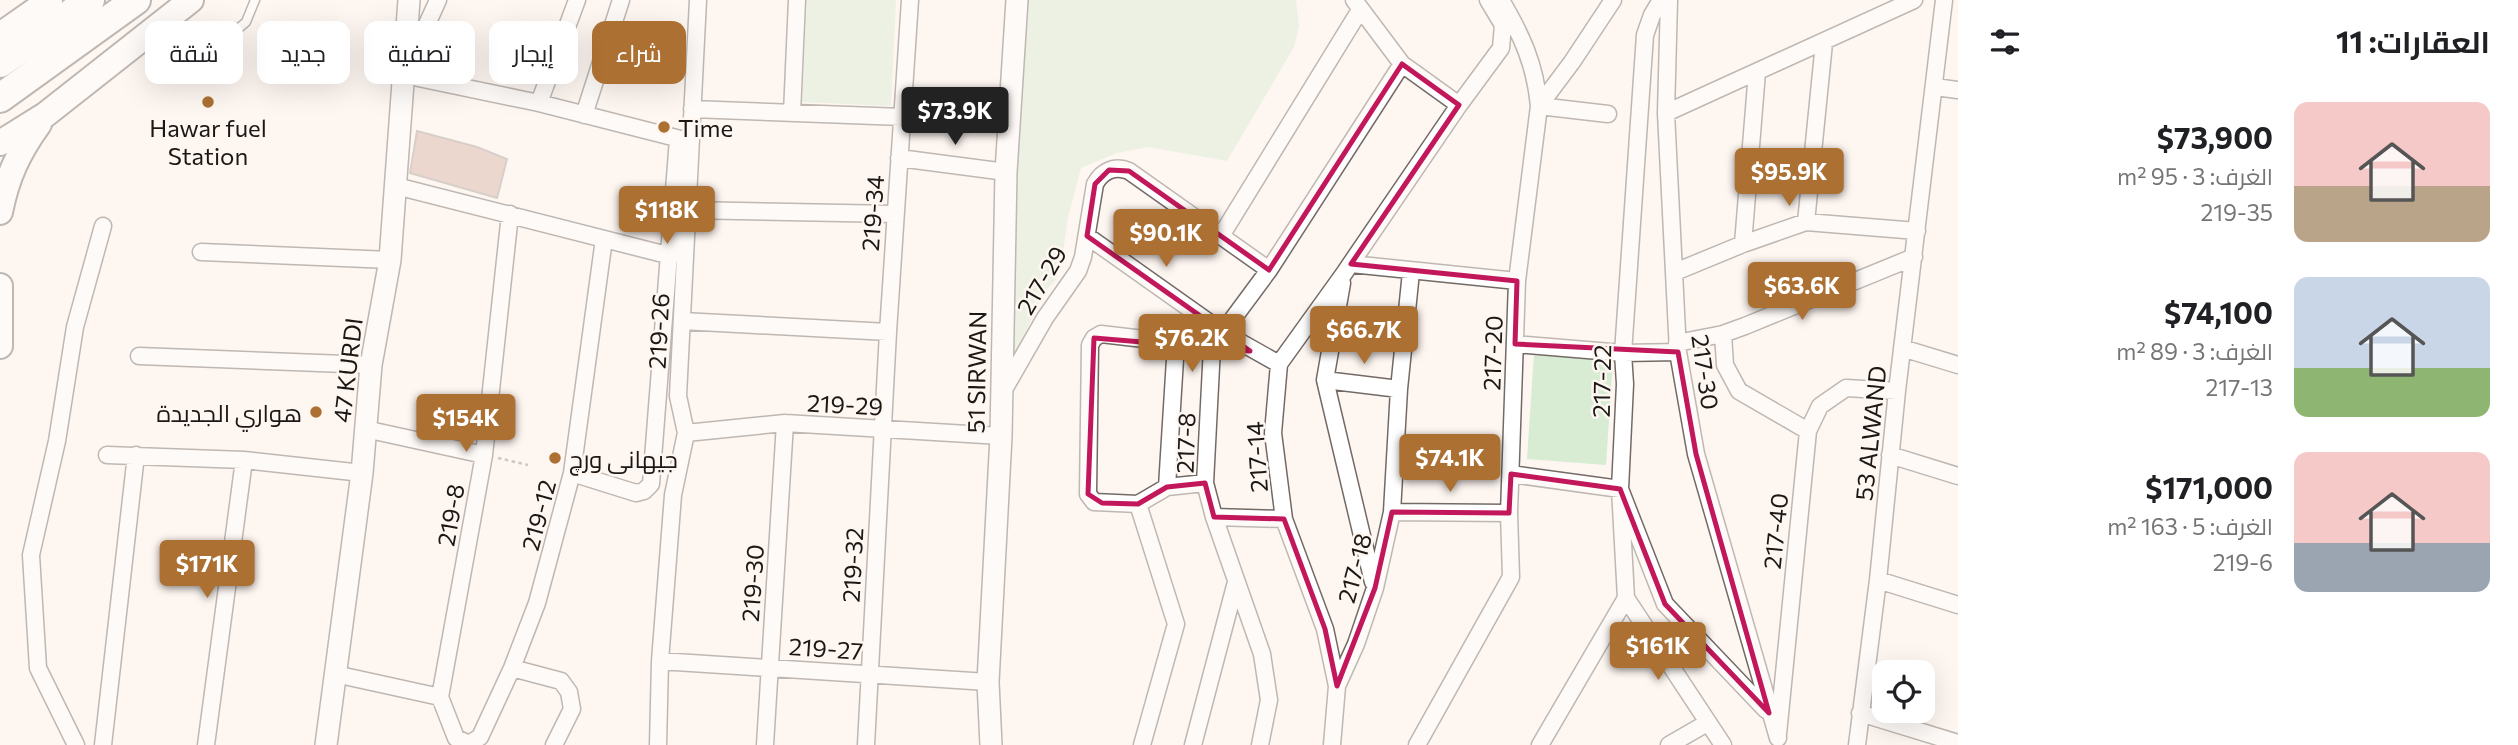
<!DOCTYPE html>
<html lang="ar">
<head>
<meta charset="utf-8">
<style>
	:root { --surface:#fff; --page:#f2f2f2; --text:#202124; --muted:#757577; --accent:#ac7032 }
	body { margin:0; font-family:Commissioner,Cairo,sans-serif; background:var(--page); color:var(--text); direction:rtl; height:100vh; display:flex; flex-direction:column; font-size:26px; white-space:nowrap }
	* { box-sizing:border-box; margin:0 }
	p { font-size:23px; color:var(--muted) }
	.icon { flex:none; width:38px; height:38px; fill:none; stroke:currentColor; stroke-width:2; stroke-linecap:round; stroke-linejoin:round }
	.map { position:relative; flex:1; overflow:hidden; direction:ltr }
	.drawer { display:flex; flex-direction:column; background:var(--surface); width:560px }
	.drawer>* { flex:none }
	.hud { position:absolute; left:21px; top:21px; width:665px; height:63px; direction:rtl; display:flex; gap:14px }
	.fabs { position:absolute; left:1872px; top:660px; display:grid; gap:14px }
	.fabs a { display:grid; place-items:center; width:63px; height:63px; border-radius:14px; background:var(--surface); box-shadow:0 7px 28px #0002; font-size:35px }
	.price { position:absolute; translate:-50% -60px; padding:0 16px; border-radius:7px; background:var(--accent); color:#fff; font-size:23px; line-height:46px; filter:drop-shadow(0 2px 4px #0008) }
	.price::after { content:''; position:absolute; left:50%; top:42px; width:21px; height:16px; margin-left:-10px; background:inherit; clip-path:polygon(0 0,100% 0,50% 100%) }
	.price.selected { background:#222; color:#fff }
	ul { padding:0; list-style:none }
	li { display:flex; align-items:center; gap:21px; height:175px; padding:0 28px }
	li span { display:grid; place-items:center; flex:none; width:196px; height:140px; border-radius:14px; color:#555 }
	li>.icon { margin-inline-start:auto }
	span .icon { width:84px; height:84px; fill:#fffc; stroke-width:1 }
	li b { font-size:30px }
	h2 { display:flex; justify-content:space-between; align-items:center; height:84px; padding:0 28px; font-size:30px }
	.chip { padding:0 24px; border-radius:14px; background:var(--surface); box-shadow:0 7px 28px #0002; font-size:24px; line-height:63px }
	.chip.selected { background:var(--accent); color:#fff }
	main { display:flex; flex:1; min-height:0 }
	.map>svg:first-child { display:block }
</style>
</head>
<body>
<main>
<section class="drawer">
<h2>العقارات: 11<svg class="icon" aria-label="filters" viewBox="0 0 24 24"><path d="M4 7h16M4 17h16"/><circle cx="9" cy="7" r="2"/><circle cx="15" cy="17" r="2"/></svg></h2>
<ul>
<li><span style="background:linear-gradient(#f6c9c9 60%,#b9a48a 0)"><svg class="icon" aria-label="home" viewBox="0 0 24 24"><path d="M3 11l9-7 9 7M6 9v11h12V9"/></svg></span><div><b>$73,900</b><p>الغرف: 3 · 95 m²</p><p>219-35</p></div></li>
<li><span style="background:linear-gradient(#c9d6e8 65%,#8fb573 0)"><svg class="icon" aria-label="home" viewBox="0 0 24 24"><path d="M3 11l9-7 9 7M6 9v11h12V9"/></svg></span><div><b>$74,100</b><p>الغرف: 3 · 89 m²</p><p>217-13</p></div></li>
<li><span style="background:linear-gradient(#f6c9c9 65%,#9aa5b1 0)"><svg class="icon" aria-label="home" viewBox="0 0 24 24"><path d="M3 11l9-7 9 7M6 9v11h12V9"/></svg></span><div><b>$171,000</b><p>الغرف: 5 · 163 m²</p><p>219-6</p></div></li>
</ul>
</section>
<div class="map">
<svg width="1958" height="745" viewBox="0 0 1958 745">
	<rect width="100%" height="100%" fill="#fef6f1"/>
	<path fill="#d7ecd3" d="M807 0H896L891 106 802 102Z
		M1015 0H1296L1299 26 1294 47 1227 161 1148 147 1117 153 1081 168 1068 217 1061 266 1056 280 1044 292 1017 352 1005 355Z
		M1534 354 1613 359 1606 465 1527 459Z"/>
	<path fill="#d4b2a3" stroke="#aba19d" stroke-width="2" d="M417 131 477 147 507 159 497 198 410 173Z"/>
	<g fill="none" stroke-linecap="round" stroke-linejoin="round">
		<defs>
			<path id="lane" d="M159 30C169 43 179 64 198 63L246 22 255 0"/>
			<path id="street" d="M438 0 404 75 539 103 688 141
				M1354 0 1402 64 1459 105
				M1669 0 1666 113 1678 352 1696 454 1778 738
				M1935 87 1958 90
				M539 103 577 0
				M1539 106 1572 62 1613 0
				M1539 106 1608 114
				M692 109 902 117
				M792 113 797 0
				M1666 113 1914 0
				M584 115 621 0
				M899 158 1006 172
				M396 186 671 256
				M687 210 895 214
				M1806 222 1824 43
				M1087 236 1224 333 1279 364
				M1221 236 1360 10
				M1743 244 1757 72
				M201 252 390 260
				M1351 264 1517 281
				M1675 272 1743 244 1806 222 1917 231
				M1342 283 1325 380 1373 582
				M682 321 888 332
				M1723 334 1725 365 1739 391 1808 431
				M1677 343 1723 334 1745 326 1914 257
				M1515 344 1623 353 1678 352
				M1902 348 1958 365
				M139 356 371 365
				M1325 380 1399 389
				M1002 393 1045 318 1078 271 1083 257 1095 184C1102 171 1115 165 1129 171L1269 270
				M365 429 484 455
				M686 433 785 423 1001 436
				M107 455 244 460 362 473
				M1890 455 1958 476
				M572 473 636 493 644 491 651 484 678 139
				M1511 474 1620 489 1665 604 1766 710
				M1205 483 1167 487 1138 504 1094 502 1088 494 1090 345 1094 338 1101 334 1212 347
				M1167 487 1176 343
				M1138 504 1176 624 1142 745
				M1392 512 1509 513
				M1214 517 1284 519
				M1878 580 1958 605
				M1626 598 1723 745
				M660 661 988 682
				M512 668 561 681 569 692 572 709 554 745
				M335 674 440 697 456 738 469 744 480 737 512 668 537 603 572 473 604 239
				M1337 686 1325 629 1284 519 1273 433 1279 364 1343 275 1459 105 1501 48 1503 25 1488 0
				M440 697 484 455 510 214
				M1860 713 1958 743
				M1778 734 1808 431 1820 406 1846 388 1897 391
				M76 745 38 668 31 555 57 441 75 327 103 226
				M103 745 136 455
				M206 745 244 460
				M658 745 660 661 673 495 686 433 678 396 698 0
				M765 745 785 423
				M866 745 888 332 910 0
				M1193 745 1236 582
				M1260 745 1269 700 1262 654 1214 517 1205 483 1212 347 1269 270 1402 64
				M1332 745 1337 686 1356 644 1375 588 1392 512 1399 389 1411 272
				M1417 745 1511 577 1509 513 1517 281 1539 106C1535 64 1522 36 1501 0
				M1540 745 1626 598 1620 489 1625 384 1623 353 1645 35 1652 15 1661 0
				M1669 745 1707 723
				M1857 745 1878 580 1897 391 1944 0"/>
			<path id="secondary" d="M326 745 362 473 371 365 390 260 409 0
				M991 745 988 682 1001 436 1006 172 1017 0"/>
			<path id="primary" d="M0 35 50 0
				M0 143 45 115 191 0
				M0 212C7 177 18 153 39 124
				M0 286V346"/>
			<path id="highway" d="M0 63 90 0
				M0 98 136 0"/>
		</defs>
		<use href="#lane" stroke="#736a65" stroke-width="11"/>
		<use href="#street" stroke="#736a65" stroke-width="19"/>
		<use href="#secondary" stroke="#736a65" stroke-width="24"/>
		<use href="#primary" stroke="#736a65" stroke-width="28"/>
		<use href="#highway" stroke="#736a65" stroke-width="32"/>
		<path stroke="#958f8b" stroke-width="2.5" stroke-dasharray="3.5 3.5" stroke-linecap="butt" d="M498 458 528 465"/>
		<use href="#lane" stroke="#fff" stroke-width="8"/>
		<use href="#street" stroke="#fff" stroke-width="16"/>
		<use href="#secondary" stroke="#fff" stroke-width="21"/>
		<use href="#primary" stroke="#fff" stroke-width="24"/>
		<use href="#highway" stroke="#fff" stroke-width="28"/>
	</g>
	<path d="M0 0H1958V745H0ZM1402 64 1459 105 1351 264 1517 281 1515 344 1678 352 1696 454 1769 713 1665 604 1620 489 1511 474 1509 513 1392 512 1375 588 1337 686 1325 629 1284 519 1214 517 1205 483 1167 487 1138 504 1102 503 1088 494 1094 338 1250 351 1087 236 1095 184 1109 170 1129 171 1269 270Z" fill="#fef6f1" fill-opacity=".55" fill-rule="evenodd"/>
	<path fill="none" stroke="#c2185b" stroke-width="5" stroke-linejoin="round" d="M1402 64 1459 105 1351 264 1517 281 1515 344 1678 352 1696 454 1769 713 1665 604 1620 489 1511 474 1509 513 1392 512 1375 588 1337 686 1325 629 1284 519 1214 517 1205 483 1167 487 1138 504 1102 503 1088 494 1094 338 1250 351 1087 236 1095 184 1109 170 1129 171 1269 270Z"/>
	<g fill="#ac7032" stroke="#fef6f1" stroke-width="2.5">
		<circle cx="208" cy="102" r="7"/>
		<circle cx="664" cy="127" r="7"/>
		<circle cx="316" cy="412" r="7"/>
		<circle cx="555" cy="458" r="7"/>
	</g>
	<g text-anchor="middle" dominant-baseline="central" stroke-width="5" stroke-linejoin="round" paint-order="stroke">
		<g font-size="24" fill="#1a1714" stroke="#fef6f1" text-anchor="start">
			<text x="208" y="127" text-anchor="middle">Hawar fuel<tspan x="208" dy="28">Station</tspan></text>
			<text x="678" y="127">Time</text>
			<text x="302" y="412" text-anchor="end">هواري الجديدة</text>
			<text x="569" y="458">جیهانی ورچ</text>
		</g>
		<g font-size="24" fill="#1a1714" stroke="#fef6f1">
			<text transform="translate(872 213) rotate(-86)">219-34</text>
			<text transform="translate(1041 280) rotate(-60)">217-29</text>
			<text transform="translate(658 331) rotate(-87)">219-26</text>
			<text transform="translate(1492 353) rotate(-88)">217-20</text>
			<text transform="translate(347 370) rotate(-83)">47 KURDI</text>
			<text transform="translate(976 372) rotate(-89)">51 SIRWAN</text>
			<text transform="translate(1706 372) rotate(82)">217-30</text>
			<text transform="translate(1601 381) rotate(-89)">217-22</text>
			<text transform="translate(845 404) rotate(3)">219-29</text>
			<text transform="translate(1870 433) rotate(-84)">53 ALWAND</text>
			<text transform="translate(1185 443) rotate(-88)">217-8</text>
			<text transform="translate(1256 457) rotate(-94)">217-14</text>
			<text transform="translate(450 515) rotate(-80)">219-8</text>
			<text transform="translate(538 515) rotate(-75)">219-12</text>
			<text transform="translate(1775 531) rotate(-84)">217-40</text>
			<text transform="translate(852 565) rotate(-87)">219-32</text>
			<text transform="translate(1354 568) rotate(-75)">217-18</text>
			<text transform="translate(752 583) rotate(-86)">219-30</text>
			<text transform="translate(826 648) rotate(4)">219-27</text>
		</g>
	</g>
</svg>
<div class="fabs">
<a><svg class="icon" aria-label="locate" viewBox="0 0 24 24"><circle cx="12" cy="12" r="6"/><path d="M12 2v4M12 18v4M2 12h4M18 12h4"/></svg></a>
</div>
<b class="price selected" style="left:955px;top:147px">$73.9K</b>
<b class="price" style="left:1789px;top:208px">$95.9K</b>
<b class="price" style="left:667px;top:246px">$118K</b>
<b class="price" style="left:1166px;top:269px">$90.1K</b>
<b class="price" style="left:1802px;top:322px">$63.6K</b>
<b class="price" style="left:1364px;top:366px">$66.7K</b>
<b class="price" style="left:1192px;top:374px">$76.2K</b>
<b class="price" style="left:466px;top:454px">$154K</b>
<b class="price" style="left:1450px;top:494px">$74.1K</b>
<b class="price" style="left:207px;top:600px">$171K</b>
<b class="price" style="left:1658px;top:682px">$161K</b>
<div class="hud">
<a class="chip selected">شراء</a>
<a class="chip">إيجار</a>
<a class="chip">تصفية</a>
<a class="chip">جديد</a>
<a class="chip">شقة</a>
</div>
</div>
</main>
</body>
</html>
